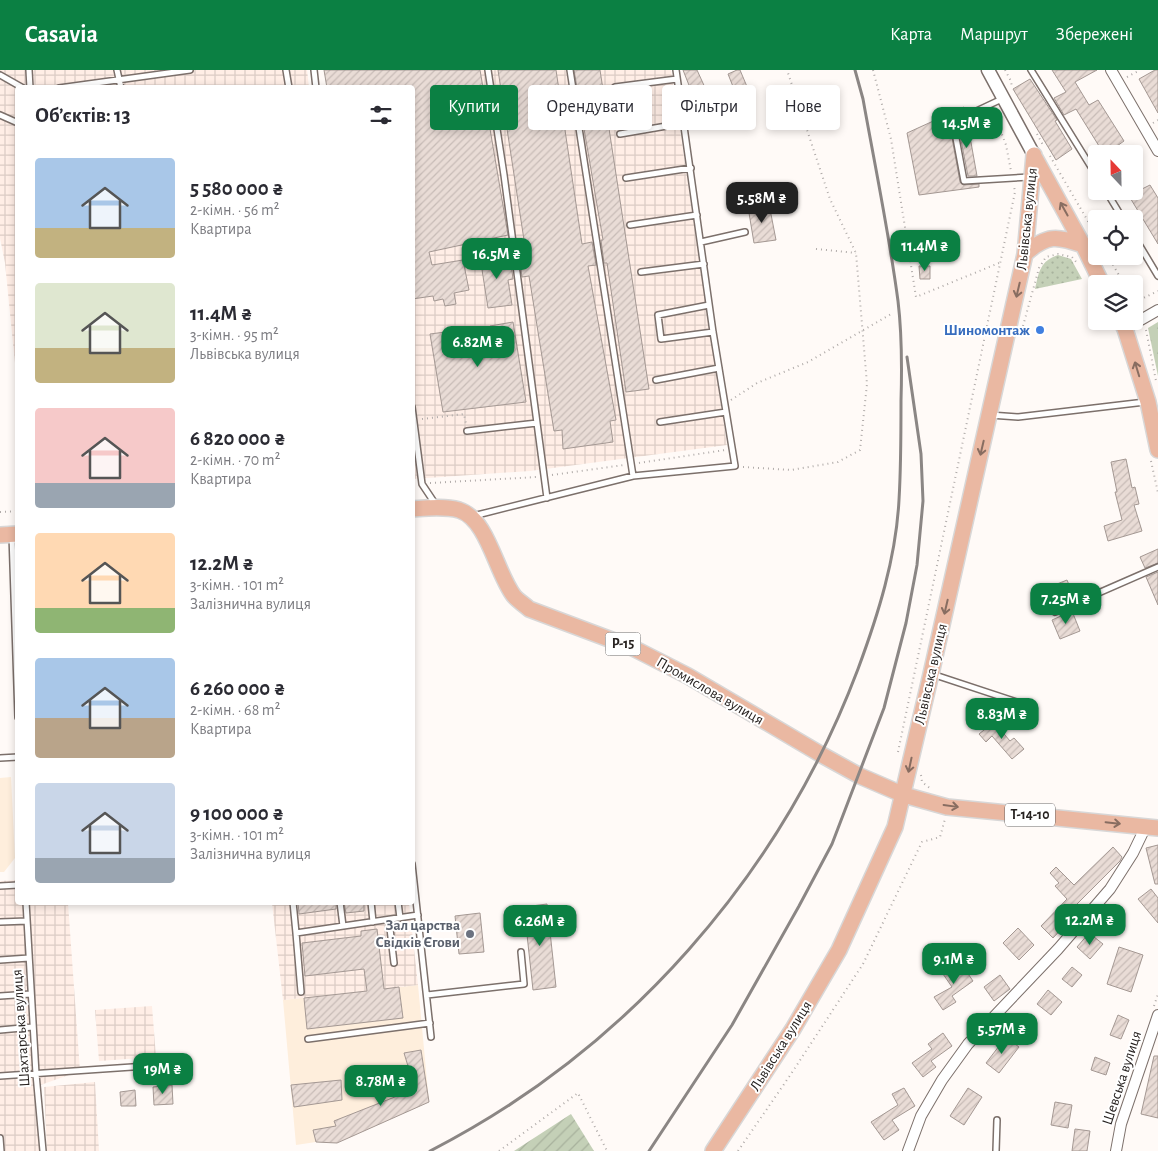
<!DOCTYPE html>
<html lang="uk">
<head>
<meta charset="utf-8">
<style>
	:root { --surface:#fff; --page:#f7f7f7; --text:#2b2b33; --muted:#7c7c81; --accent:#0b8043 }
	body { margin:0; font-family:"Alegreya Sans",sans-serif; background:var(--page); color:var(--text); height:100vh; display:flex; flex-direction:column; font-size:19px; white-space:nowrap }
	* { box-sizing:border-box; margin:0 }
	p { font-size:16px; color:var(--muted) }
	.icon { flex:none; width:28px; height:28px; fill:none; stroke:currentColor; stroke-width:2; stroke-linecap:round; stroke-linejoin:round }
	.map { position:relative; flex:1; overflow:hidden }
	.sheet { position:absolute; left:15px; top:15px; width:400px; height:820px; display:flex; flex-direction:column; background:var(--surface); border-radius:5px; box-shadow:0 2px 8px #0003 }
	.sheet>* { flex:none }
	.banner { position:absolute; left:430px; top:15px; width:475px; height:45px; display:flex; gap:10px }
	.needle { width:32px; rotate:338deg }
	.tools { position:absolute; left:1088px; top:75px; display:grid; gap:10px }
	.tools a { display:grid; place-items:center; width:55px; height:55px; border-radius:5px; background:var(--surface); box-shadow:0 2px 8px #0003; font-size:25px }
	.price { position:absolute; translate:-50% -42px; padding:0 11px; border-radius:10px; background:var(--accent); color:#fff; font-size:16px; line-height:32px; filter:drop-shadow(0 1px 2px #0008) }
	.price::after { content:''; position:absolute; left:50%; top:30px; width:15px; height:11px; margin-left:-8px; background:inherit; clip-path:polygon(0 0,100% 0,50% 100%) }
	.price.on { background:#222; color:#fff }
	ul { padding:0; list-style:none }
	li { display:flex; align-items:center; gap:15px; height:125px; padding:0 20px }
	li span { display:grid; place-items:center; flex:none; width:140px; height:100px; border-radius:5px; color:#555 }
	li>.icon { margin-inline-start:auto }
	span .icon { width:60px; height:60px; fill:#fffc; stroke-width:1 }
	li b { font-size:21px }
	h2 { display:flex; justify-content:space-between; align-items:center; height:60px; padding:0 20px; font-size:21px }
	.tag { padding:0 18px; border-radius:5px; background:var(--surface); box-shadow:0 2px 8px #0003; font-size:18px; line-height:45px }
	.tag.on { background:var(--accent); color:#fff }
	header { display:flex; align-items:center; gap:30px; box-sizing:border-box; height:70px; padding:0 25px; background:var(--accent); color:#fff }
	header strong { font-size:24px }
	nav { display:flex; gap:28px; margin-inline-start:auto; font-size:18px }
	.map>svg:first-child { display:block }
</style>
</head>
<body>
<header>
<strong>Casavia</strong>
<nav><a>Карта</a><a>Маршрут</a><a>Збережені</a></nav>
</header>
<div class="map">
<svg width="1158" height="1081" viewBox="0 0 1158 1081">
	<defs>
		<pattern id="industrial-grid" width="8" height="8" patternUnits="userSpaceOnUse" patternTransform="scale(1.25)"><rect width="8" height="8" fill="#ffeee6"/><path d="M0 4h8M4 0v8" fill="none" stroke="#dbccc5"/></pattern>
		<pattern id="grass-dots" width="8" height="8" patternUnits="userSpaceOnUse" patternTransform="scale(1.25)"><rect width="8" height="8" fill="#c4d0b7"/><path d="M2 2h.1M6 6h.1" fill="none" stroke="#a8b29d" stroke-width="1.8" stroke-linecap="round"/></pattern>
		<pattern id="forest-firs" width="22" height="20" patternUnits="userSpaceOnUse" patternTransform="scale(1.25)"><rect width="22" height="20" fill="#c4d0b7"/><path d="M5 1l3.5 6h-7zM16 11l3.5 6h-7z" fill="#a8b29d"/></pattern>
		<pattern id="garden-furrows" width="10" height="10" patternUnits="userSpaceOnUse" patternTransform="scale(1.25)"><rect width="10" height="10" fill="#c4d0b7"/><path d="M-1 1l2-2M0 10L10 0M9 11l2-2" fill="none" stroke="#a8b29d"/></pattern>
		<pattern id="building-hatch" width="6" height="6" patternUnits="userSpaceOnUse" patternTransform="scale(1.25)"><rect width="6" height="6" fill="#e9dcd6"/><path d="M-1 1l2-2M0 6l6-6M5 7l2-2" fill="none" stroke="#c8bcb7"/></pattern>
	</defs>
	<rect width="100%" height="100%" fill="#fffaf7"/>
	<path fill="#feeedc" d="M11 707 15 788 4 802H0V708Z
		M418 915 429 1032 337 1073 316 1072 296 1075 283 930Z"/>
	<path fill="url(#industrial-grid)" d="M0 0H307L309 17 18 18 17 313 5 193 0 168Z
		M324 0H671L727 375 530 401 413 409 412 18 327 17Z
		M17 810 18 832 68 833 80 1001 35 1017 41 1081H0V811Z
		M272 833H409L418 915 283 930Z
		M152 936 156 987 99 991 95 940Z
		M95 1012 99 1081H47L44 1017Z"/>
	<path fill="url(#grass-dots)" d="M1058 185 1071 189 1082 209 1035 219C1039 202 1040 191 1058 185Z"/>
	<path fill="url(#forest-firs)" d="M1158 252V306L1148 258Z"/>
	<path fill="url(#garden-furrows)" d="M571 1044 594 1081H514Z"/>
	<path fill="url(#building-hatch)" stroke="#a49893" d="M324 0H480L508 165 429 182 432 195 463 190 469 220 454 223 456 234 445 236 443 229 434 231 433 226 412 229V18H327Z
		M498 0H556L582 174 592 172 596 195 588 196 616 350 610 351 613 372 563 379 562 360 554 361 529 206 522 207 519 184 526 183Z
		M574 0H600L649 319 626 322 607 193H604L601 170H603Z
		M683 0H697L712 33 698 38Z
		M737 0H740L748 19 736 24 728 4Z
		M1052 0H1097L1075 12 1089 35 1098 30 1124 71 1117 76 1121 84H1104L1076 39 1064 45 1054 28 1066 22Z
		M1155 0H1158V43L1139 9Z
		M1030 9 1057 50 1055 51 1072 79 1056 90 1013 19Z
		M964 37 965 41 951 48 949 51 960 112 963 115 979 114V117L919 125 907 63Z
		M967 50 977 106H968L958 55Z
		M1134 105 1142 119 1150 115 1158 128V174L1126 121H1134Z
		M769 134 776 170 754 173 748 137Z
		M504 183V187L510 186 513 209 508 210 512 235 488 238 480 187Z
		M919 196H930V209H920Z
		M513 252 526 332 443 342 430 264 476 258 479 269 492 267 490 256Z
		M1126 389 1132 418 1135 417 1139 434 1134 435 1142 461 1108 471 1104 456 1122 450 1115 422H1117L1111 392Z
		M1158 479V493L1145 498 1140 487Z
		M1158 502V535L1146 507Z
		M1067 510 1072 522 1057 528 1052 516Z
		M1072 541 1080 561 1060 569 1052 550Z
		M994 652 1010 671 1014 668 1024 679 1012 689 992 666 986 672 979 664Z
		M1158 775V814H1155L1146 778Z
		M1113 777 1122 787 1120 791 1063 848 1068 852 1053 868 1041 856 1067 829 1055 816 1059 813 1050 803 1056 797 1074 815Z
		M1151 819 1158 828V853L1138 829Z
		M298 832H336V839L299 844Z
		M344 832H364V841L346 843Z
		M547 834 556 917 533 920 524 837Z
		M480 843 484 882 459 884 455 846Z
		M1018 858 1034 875 1019 890 1003 873Z
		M377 859 384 919 399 917 403 948 307 959 304 928 367 921 364 899 305 906 302 873 361 866V861Z
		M1089 863 1103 874 1090 889 1077 877Z
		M1119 877 1143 885 1131 922 1107 914Z
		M960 892 973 911 952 926 956 932 943 940 934 927 952 917 943 904Z
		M1072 897 1082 905 1072 917 1062 909Z
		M1000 905 1010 919 994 931 984 917Z
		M1048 920 1062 932 1051 945 1037 934Z
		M1118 945 1129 950 1121 969 1110 965Z
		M943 963 952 976 931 991 936 997 923 1007 912 993 932 979 928 974Z
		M1006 967 1019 977 999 1003 986 993Z
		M421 980 429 1032 337 1073 316 1072 313 1060 336 1056 334 1051 415 1019 404 983Z
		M1154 986H1158V1048L1141 1044Z
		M1095 987 1110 993 1106 1005 1091 1000Z
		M341 1010 342 1030 294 1037 291 1015Z
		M172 1015 173 1034 154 1035 153 1017Z
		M904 1018 915 1036 892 1050 899 1060 884 1070 871 1052 898 1035 892 1024Z
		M968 1018 982 1027 964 1055 950 1046Z
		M135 1020 136 1036H121L120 1022Z
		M1055 1032 1072 1035 1068 1058 1051 1055Z
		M1075 1059 1090 1061 1087 1081H1072Z"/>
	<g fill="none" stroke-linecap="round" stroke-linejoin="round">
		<defs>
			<path id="service" d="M29 0 30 18
				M117 0 121 18
				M286 0 289 18
				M314 0 316 18
				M488 0 504 105 547 428
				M570 0 633 406
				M1031 0 1096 105
				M0 5 23 18
				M615 17 677 9
				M59 18 190 0
				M1004 28 953 52 964 111 1030 107
				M0 45 18 53
				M620 64 684 53
				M626 108 691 98
				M1106 121 1123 149
				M630 155 697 145
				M1134 166 1158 206
				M701 172 745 162
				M641 202 704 194
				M709 235 658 245 661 269 713 262
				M656 310 719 298
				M412 337 422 414 436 435
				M990 345 1018 347 1145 332
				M660 352 726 342
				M467 361 537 353
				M473 446 633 406 735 396 713 262 676 0
				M12 465 18 647
				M1055 542 1158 497
				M932 604 1026 635
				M0 688 18 687
				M412 794 431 967
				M0 816 18 815
				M26 832 36 1004 43 1081
				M293 832 296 863
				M340 832 343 856
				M371 832 373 852
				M398 832 400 848
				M389 850 394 893
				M0 852 27 851
				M0 890 29 888
				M301 922 296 863 418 845
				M427 925 524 914 521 882
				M0 926 31 924
				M0 960 33 957
				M308 969 430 953
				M0 1006 176 994
				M0 1068 1 1081
				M996 1081 997 1050"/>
			<path id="minor" d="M1111 0 1158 81
				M1125 259 1158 240
				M908 1081 921 1046 942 1010 968 974 1058 879 1110 819 1133 783 1146 756
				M1116 1081 1121 1054 1158 945"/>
			<path id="tertiary" d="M988 0 1034 85"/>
			<path id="primary" d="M1034 86 1083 175 1102 214
				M1025 184C1047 164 1057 166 1083 175
				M1121 251 1125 259 1148 332 1158 380
				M412 439C428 438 444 436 459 440 488 449 496 503 514 526 518 531 524 534 529 539L633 578 688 606 822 685 860 706 904 725 947 737 1158 758
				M0 465 18 464
				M713 1081 793 959 839 880 895 757 931 604 1025 184 1034 85"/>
		</defs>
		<use href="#service" stroke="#7c706b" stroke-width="8"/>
		<use href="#minor" stroke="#7c706b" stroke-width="12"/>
		<use href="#tertiary" stroke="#7c706b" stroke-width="15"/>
		<use href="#primary" stroke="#d8d7d7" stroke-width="18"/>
		<path stroke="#b0aba9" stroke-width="2" stroke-dasharray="1 4" stroke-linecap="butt" d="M873 0 891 69 916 227 999 193
			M1005 0 1011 11 1012 18
			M1127 7 1140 0
			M993 41 1006 75 1011 101
			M1153 53 1158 50
			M1037 64 1043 75
			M1050 86 1096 165
			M816 179 856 183
			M1108 186 1124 214
			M1134 230 1138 239
			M1135 232 1158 221
			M1023 256 1039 198 1046 187 1058 184 1072 187 1077 193
			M1146 260 1156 311
			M731 330 757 313 808 292 891 244
			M422 349 464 344 466 354
			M1151 391 1158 423
			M639 393 725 380
			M743 397 791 400 838 392 860 380 867 314 856 183 830 129 787 0
			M552 405 624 395
			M430 413 537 407
			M0 442 18 441
			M898 682 1015 122 1014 116
			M921 705 922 712 931 719
			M1154 936 1158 924
			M499 1081 578 1023 607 1081
			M738 1081 791 1004 863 894 922 772 940 767 945 749"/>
		<use href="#service" stroke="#fff" stroke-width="5"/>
		<use href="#minor" stroke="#fff" stroke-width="10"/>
		<use href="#tertiary" stroke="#fff" stroke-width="12"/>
		<use href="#primary" stroke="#eab8a2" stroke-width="15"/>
		<path stroke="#8b8684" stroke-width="3" d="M430 1081C627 980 780 806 858 599 878 545 896 488 899 430 901 397 901 364 901 331 902 298 902 264 898 231 889 163 875 96 863 29L855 0
			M649 1081 732 955 799 836 832 774 884 638 906 553 917 495 923 431 921 384 907 287"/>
	</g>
	<defs><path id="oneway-shaft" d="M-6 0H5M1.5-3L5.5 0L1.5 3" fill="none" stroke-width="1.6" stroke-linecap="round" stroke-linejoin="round" transform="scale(1.25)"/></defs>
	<g stroke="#886d61">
		<use href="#oneway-shaft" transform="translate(1064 139) rotate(-119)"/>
		<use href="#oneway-shaft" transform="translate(1018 220) rotate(103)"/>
		<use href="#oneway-shaft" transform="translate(1137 299) rotate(-107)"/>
		<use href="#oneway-shaft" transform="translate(982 378) rotate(103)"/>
		<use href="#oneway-shaft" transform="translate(946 537) rotate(103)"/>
		<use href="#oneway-shaft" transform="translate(910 695) rotate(102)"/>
		<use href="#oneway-shaft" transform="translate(951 736) rotate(8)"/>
		<use href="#oneway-shaft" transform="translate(1113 753) rotate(6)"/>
	</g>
	<circle fill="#3f7fe0" stroke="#fff" stroke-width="2" cx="1040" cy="260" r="5"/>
	<circle fill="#6b7280" stroke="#fff" stroke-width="2" cx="470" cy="864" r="5"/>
	<g text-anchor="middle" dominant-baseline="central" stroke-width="4" stroke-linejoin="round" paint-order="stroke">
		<g fill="#fff" stroke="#686463" stroke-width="1">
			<rect x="605.5" y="562.5" width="35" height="23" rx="4"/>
			<rect x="1005" y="733.5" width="50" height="23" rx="4"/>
		</g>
		<g font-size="14" font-weight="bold" fill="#272220">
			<text x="623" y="574">Р-15</text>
			<text x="1030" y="745">Т-14-10</text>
		</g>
		<g font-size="15" fill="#272220" stroke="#fff">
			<text transform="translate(1027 149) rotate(-84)">Львівська вулиця</text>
			<text transform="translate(931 604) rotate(-77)">Львівська вулиця</text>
			<text transform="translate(710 621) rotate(30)">Промислова вулиця</text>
			<text transform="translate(21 958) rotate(-94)">Шахтарська вулиця</text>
			<text transform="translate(781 976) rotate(-58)">Львівська вулиця</text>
			<text transform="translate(1122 1008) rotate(-72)">Шевська вулиця</text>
		</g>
		<g font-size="15" font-weight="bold" fill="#366cbe" stroke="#fff" text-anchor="end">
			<text x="1030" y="260">Шиномонтаж</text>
		</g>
		<g font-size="15" font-weight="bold" fill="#5b616d" stroke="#fff" text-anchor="end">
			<text x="460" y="855">Зал царства<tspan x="460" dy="17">Свідків Єгови</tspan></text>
		</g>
	</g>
</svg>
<div class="tools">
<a><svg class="needle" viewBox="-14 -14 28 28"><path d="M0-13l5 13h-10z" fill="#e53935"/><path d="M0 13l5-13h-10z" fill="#7c7c81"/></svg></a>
<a><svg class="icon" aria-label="locate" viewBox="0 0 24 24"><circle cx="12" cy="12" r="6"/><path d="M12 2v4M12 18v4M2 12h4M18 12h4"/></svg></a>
<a><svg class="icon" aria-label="layers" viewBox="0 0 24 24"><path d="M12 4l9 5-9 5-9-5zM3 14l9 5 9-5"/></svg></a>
</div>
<b class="price" style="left:967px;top:79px">14.5M ₴</b>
<b class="price on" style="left:762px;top:154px">5.58M ₴</b>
<b class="price" style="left:925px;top:202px">11.4M ₴</b>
<b class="price" style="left:497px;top:210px">16.5M ₴</b>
<b class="price" style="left:478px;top:298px">6.82M ₴</b>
<b class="price" style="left:1066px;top:555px">7.25M ₴</b>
<b class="price" style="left:1002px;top:670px">8.83M ₴</b>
<b class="price" style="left:1090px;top:876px">12.2M ₴</b>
<b class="price" style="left:540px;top:877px">6.26M ₴</b>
<b class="price" style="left:954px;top:915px">9.1M ₴</b>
<b class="price" style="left:1002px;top:985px">5.57M ₴</b>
<b class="price" style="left:163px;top:1025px">19M ₴</b>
<b class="price" style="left:381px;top:1037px">8.78M ₴</b>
<div class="banner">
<a class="tag on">Купити</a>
<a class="tag">Орендувати</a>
<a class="tag">Фільтри</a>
<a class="tag">Нове</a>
</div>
<section class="sheet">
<h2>Об’єктів: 13<svg class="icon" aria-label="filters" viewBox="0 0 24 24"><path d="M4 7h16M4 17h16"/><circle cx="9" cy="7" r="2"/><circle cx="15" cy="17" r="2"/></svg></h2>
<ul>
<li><span style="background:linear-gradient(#a9c7e8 70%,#c2b280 0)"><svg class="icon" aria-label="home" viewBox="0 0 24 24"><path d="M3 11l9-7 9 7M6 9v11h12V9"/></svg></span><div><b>5 580 000 ₴</b><p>2-кімн. · 56 m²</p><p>Квартира</p></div></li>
<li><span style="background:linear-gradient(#dfe7d0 65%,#c2b280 0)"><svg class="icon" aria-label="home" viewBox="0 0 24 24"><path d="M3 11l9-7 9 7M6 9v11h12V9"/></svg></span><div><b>11.4M ₴</b><p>3-кімн. · 95 m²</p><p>Львівська вулиця</p></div></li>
<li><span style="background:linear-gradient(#f6c9c9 75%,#9aa5b1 0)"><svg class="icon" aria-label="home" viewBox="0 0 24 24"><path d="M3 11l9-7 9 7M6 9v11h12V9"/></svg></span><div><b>6 820 000 ₴</b><p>2-кімн. · 70 m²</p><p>Квартира</p></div></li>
<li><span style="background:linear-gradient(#ffd9b3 75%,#8fb573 0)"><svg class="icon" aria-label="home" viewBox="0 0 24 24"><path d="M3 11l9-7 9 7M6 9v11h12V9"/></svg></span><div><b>12.2M ₴</b><p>3-кімн. · 101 m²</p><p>Залізнична вулиця</p></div></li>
<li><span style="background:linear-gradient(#a9c7e8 60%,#b9a48a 0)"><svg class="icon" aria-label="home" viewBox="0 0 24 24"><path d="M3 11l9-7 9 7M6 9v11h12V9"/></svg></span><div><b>6 260 000 ₴</b><p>2-кімн. · 68 m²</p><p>Квартира</p></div></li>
<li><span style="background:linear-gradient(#c9d6e8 75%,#9aa5b1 0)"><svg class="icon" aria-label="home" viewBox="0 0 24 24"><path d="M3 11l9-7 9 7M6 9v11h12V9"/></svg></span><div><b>9 100 000 ₴</b><p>3-кімн. · 101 m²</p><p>Залізнична вулиця</p></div></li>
</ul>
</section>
</div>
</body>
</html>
